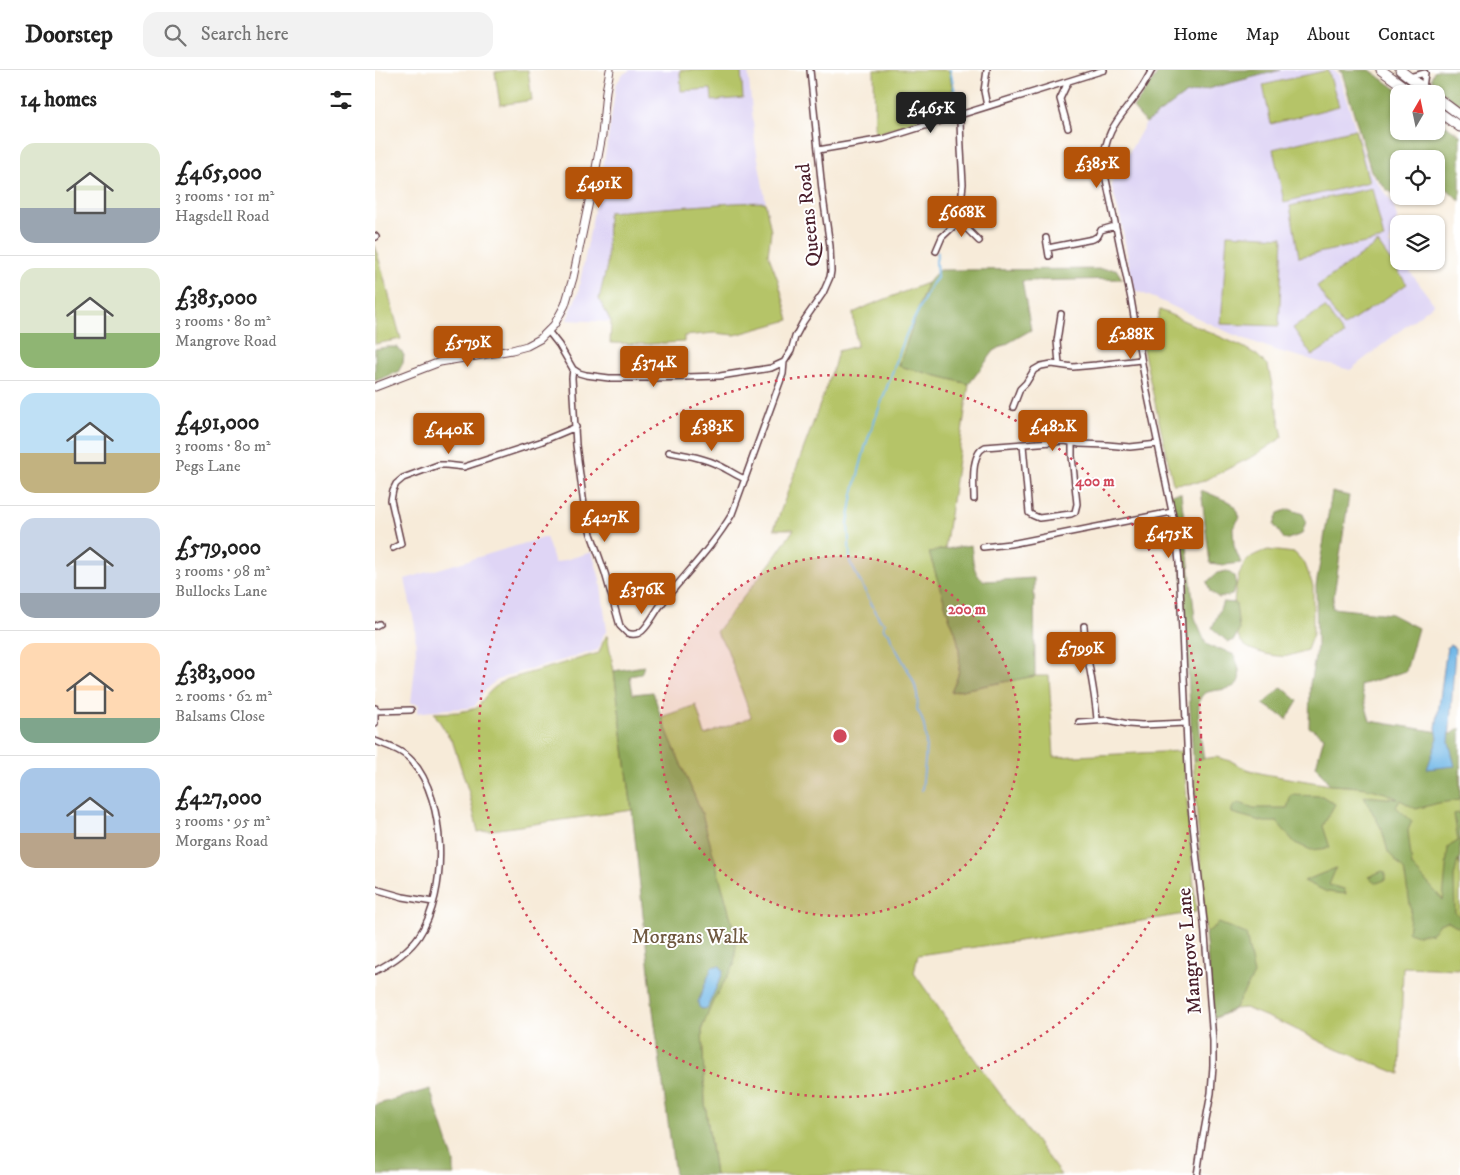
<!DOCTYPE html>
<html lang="en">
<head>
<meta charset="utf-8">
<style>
	:root { --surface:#fff; --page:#f2f2f2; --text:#222; --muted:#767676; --line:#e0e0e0; --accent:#b45309 }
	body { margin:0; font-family:"IM FELL DW Pica",serif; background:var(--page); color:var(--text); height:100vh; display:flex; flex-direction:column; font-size:19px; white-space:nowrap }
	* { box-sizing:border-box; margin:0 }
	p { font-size:16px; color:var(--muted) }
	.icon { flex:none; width:28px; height:28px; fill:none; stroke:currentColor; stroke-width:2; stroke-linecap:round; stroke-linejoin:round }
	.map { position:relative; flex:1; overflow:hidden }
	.side { display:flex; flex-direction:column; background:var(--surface); width:375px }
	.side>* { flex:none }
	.needle { width:32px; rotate:9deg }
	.buttons { position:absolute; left:1015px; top:15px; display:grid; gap:10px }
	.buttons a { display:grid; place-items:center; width:55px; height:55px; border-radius:10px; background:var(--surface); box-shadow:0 1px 4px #0004; font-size:25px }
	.price { position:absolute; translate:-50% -42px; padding:0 11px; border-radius:5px; background:var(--accent); color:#fff; font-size:16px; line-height:32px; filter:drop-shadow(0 1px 2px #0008) }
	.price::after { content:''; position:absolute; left:50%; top:30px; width:15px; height:11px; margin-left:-8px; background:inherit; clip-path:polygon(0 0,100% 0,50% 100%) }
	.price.on { background:#222; color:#fff }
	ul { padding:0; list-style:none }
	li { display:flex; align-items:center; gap:15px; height:125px; padding:0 20px }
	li+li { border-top:1px solid var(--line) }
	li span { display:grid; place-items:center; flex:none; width:140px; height:100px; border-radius:15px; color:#555 }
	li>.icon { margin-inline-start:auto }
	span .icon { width:60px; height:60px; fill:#fffc; stroke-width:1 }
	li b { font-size:21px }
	h2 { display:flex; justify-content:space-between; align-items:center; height:60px; padding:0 20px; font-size:21px }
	header { display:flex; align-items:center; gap:30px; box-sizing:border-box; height:70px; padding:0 25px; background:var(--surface); border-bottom:1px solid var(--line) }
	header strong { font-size:24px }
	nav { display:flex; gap:28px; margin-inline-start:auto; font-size:18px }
	.search { width:350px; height:45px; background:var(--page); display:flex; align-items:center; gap:12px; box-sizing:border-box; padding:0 18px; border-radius:15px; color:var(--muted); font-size:19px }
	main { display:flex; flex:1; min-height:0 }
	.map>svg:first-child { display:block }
</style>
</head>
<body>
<header>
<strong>Doorstep</strong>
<div class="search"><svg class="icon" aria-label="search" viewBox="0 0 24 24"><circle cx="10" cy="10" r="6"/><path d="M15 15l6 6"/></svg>Search here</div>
<nav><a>Home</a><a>Map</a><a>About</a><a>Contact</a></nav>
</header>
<main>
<section class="side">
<h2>14 homes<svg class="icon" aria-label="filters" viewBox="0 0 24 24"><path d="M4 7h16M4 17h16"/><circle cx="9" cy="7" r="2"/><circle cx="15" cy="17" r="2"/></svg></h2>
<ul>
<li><span style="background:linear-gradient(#dfe7d0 65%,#9aa5b1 0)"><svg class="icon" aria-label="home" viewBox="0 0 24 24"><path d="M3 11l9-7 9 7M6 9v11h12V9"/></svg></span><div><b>£465,000</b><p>3 rooms · 101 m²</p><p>Hagsdell Road</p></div></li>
<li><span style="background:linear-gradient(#dfe7d0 65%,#8fb573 0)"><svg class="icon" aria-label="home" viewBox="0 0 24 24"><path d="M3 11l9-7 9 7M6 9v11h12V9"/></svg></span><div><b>£385,000</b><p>3 rooms · 80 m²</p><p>Mangrove Road</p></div></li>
<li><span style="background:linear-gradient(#bfe0f5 60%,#c2b280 0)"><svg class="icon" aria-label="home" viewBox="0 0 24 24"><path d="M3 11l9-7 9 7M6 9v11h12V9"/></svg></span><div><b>£491,000</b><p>3 rooms · 80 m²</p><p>Pegs Lane</p></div></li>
<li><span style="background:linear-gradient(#c9d6e8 75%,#9aa5b1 0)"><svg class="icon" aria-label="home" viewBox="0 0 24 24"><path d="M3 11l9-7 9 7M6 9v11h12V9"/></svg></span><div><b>£579,000</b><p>3 rooms · 98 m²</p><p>Bullocks Lane</p></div></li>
<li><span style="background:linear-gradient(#ffd9b3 75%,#7fa58c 0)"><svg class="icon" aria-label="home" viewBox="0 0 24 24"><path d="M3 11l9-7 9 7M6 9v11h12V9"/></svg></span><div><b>£383,000</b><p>2 rooms · 62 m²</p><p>Balsams Close</p></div></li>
<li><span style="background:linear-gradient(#a9c7e8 65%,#b9a48a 0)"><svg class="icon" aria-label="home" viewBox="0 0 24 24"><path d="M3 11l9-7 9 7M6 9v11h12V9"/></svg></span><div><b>£427,000</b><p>3 rooms · 95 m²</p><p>Morgans Road</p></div></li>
</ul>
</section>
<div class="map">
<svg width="1085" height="1105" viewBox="0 0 1085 1105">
	<rect width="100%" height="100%" fill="#fff"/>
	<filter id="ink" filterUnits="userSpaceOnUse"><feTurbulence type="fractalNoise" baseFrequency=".02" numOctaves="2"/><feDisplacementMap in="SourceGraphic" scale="10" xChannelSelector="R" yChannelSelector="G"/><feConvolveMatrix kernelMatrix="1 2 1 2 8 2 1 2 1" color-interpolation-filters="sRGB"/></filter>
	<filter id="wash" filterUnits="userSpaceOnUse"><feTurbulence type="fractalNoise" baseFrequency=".0096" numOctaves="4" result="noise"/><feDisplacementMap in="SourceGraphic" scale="20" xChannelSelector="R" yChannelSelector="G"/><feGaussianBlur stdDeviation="1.12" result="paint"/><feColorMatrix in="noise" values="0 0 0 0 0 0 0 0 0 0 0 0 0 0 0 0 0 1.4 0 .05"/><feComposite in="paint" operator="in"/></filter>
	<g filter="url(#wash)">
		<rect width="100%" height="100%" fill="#f7ebd9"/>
		<path fill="#dfd5f5" d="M255 0H373L380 72 396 161 393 184 403 210 414 250 360 265 339 263 309 266V272L273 274 235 273 236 252 192 250 203 223 232 75 241 15 247 5Z
			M886 0H958L964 5 994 101 1018 134 1022 148 1014 174 1024 187V191H1027L1059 234 975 300 903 281 857 264 784 230 759 220 746 151 736 114 771 53 820 7Z
			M171 467 180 493 217 482 225 509 232 561 229 564 223 580 132 606 121 611 113 617 108 623 100 636 92 638 73 639 42 643 44 634 36 633 41 587 40 556 30 509Z"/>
		<path fill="#b5c467" stroke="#807249" d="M136 0H153L157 30 125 35 120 2Z
			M305 0H366L368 28 337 31 336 19 306 21Z
			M499 0H574L581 38 500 64Z
			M953 0 964 36 896 54 888 15Z
			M980 59 994 112 909 132 898 79Z
			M997 118 1009 169 924 187 915 136Z
			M390 132 396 161 393 184 403 210 414 250 360 265 339 263 309 266V272L273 274 235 273 236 252 224 229 232 195 233 142 358 133Z
			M852 164 908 167 904 256 846 254Z
			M1003 173 1032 214 968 257 942 216Z
			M0 175 26 269 0 274Z
			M552 213 524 296 594 314 570 479 554 482 575 550C583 563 586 585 584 600 583 608 579 615 576 622L660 606H674L679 687 808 681 821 842 651 870 543 885 539 903 611 1005 686 1105H340L330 1033 327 958 361 874 357 853 327 744 286 647 321 635 330 665 376 647 352 579 341 562 397 491 419 459H399L459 296 463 281 482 276 478 243 495 235Z
			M950 237 969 265 937 286 918 258Z
			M785 240 868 277 882 285 893 296 908 367 879 386 826 412 798 414 766 270 774 268 777 257H780Z
			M893 480 920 483 930 494 938 516V564L932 580C926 582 920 584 913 586 903 588 877 582 869 575 853 560 858 509 870 493 876 485 884 483 893 480Z
			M232 565 239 601 257 740 103 762 94 723 78 673 59 643 84 642 102 638C110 626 117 618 130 610L224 583 228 572Z
			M841 687 856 691 871 699 889 704 955 715 987 717 1085 695V899L1028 897 1025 1004 954 976 912 955 870 938 859 939 837 950 818 690Z"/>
		<path fill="#90aa5c" stroke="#6d6444" d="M785 0H906L809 25 771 53 758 38Z
			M963 0H995L1028 24H1024V61H1061V48L1085 65V131L1067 114 1061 117V89H1024V126L1012 120 996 101 967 3Z
			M1063 0H1085V36L1061 17 1056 8 1059 1Z
			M741 199 747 209 647 211 656 260 619 281 594 314 524 296 552 213 564 200Z
			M12 277H22L29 285 28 293 23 302 0 311V279Z
			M826 420 857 433 865 447 858 458 859 476 866 493 849 495 835 493Z
			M957 422 974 426 957 538 1016 544 1043 558 1031 601 985 615 995 651 1077 664 1085 658V730L1064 733 1041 739 1025 730 1021 737 1037 751 1033 760 1037 796 1068 830 1073 777 1083 771 1079 744 1085 742V796L1083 790 1079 807 1080 843 1085 846V858L1073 851 1064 854 1057 863 1042 865 1033 862 1036 840 1029 800 1013 782 1007 760 989 726 1023 729C1002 717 978 716 955 715L941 696 949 667 934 657 935 614 942 577 941 516Z
			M806 423 820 548 831 573 838 578 846 579 859 585C880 633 835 612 826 627 820 638 827 675 829 689L818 690 805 463 795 424Z
			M914 439 928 444 931 451 927 464 910 470 899 455 903 443Z
			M596 475C598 488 597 505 610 511L659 508 660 606 576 622C579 615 583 608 584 600 586 585 583 563 575 550L554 482Z
			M852 501 859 506 861 515 857 525 844 528 835 521 832 512 842 503Z
			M848 532 861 533 864 560 859 570 853 572 837 558Z
			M269 596 266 604 255 606 258 624 278 622 286 647 327 744 357 853 361 874 359 895 338 931 327 958 330 1033 340 1105H300L278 940 257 740 239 601Z
			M907 617 923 631 912 649 888 634Z
			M916 725 947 726 960 734 948 756 955 778 936 780 920 773 902 752H889L857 743C856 737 859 735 864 733L879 738H912Z
			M961 798 954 815 969 819 971 824 952 822 929 811Z
			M1007 801 1010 802V810L1002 813 993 807Z
			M844 853 871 864 879 905 859 939 839 948 830 864Z
			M55 1019 79 1092V1105H0V1035Z"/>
		<path fill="#6fb7e7" stroke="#5c6b89" d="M1075 575 1080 578 1074 672 1080 696 1052 699 1063 668 1061 658 1072 577Z
			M341 896H345L348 901 347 905 332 938 327 939 324 937 323 932 337 897Z"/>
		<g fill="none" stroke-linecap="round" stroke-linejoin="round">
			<path stroke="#6fb7e7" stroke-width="2" d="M575 0 582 31
				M547 720C549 693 557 662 542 639 547 610 522 589 514 563L509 560 508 555 510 553 505 550 475 492 473 453 478 424 491 374 531 265 556 215 562 208 561 191 563 182"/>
		</g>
	</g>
	<g filter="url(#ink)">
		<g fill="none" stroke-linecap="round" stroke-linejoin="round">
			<defs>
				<path id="street" d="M612 0 609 21 612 36
					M777 0C774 5 771 11 767 17 748 46 730 56 728 95L756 229 771 317 801 461 804 493 814 720 829 852 838 971V996L836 1023 827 1072 822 1105
					M1034 7 1050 3 1048 18
					M693 12 685 29 693 58
					M443 80 508 69 729 0
					M584 151 604 171
					M0 166 1 167
					M671 168 674 186
					M673 178 718 169 723 166 726 160 740 156
					M561 181 567 167 584 151 588 114 586 79 585 51 584 45
					M173 261 184 275 198 299 204 303 211 305 234 308H278L345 306 396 298 409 292
					M684 294 682 271 686 244
					M198 299 197 308 201 375 209 435 216 464 230 503 245 556 252 563C257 565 262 565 267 561 274 555 279 544 285 536 309 505 337 478 357 444L408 304 409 292 416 281 420 267 428 252 448 223 455 207 456 201 455 176 447 120 435 0
					M638 337 645 319 651 313 659 300 666 296 677 294 698 297 721 295 766 290
					M648 375 654 443 657 445 664 448 696 444 700 442 702 434 697 386V372
					M294 382C311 385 330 388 345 396 354 400 360 405 370 409
					M599 429C599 415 595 384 610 377L690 371 705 374 732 375 755 377 783 374
					M608 477 635 474 797 442
					M18 478 26 474 16 430 18 420 21 414 28 408 63 395H71L89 397 165 372 201 357
					M0 556 4 554
					M709 556C711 588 720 618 722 650
					M0 638V653
					M1 641 36 640
					M704 652 734 650 753 654 767 655 811 653
					M0 671C13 676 27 680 37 691 72 730 73 823 44 866 33 882 18 892 0 901
					M0 819 28 827 58 832"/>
				<path id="secondary" d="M0 317 65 292 137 280 152 276 165 269 179 255 190 235 198 208 221 98 227 65 231 21 235 0"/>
				<path id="highway" d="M1006 0 1039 24
					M1025 0 1056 24
					M1061 27 1085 45
					M1061 40 1085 57"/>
			</defs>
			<use href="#street" stroke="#643e45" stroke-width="8"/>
			<use href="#secondary" stroke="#643e45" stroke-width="9"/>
			<use href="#highway" stroke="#643e45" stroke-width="11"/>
			<use href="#street" stroke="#fff" stroke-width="5"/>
			<use href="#secondary" stroke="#fff" stroke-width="7"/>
			<use href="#highway" stroke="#fff" stroke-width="9"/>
		</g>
	</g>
	<circle cx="465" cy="666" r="180" fill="#d1495b" fill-opacity=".12"/>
	<g fill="none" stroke="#d1495b" stroke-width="2.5" stroke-dasharray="2.5 5">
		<circle cx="465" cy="666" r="180"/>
		<circle cx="465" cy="666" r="361"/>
	</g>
	<g text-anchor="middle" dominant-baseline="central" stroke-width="4" stroke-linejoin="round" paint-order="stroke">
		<g font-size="20" fill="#4a1f2b" stroke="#fff">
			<text transform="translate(434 145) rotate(-96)">Queens Road</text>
			<text transform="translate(815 881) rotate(-95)">Mangrove Lane</text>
		</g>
		<g font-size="20" fill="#6f5940" stroke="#fff">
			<text x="315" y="867">Morgans Walk</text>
		</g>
	</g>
	<circle cx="465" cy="666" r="8" fill="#d1495b" stroke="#fff" stroke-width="2.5"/>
	<g font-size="15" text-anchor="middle" font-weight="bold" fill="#d1495b" stroke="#fff" stroke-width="4" stroke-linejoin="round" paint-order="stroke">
		<text x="720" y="416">400 m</text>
		<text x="592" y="544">200 m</text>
	</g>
</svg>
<div class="buttons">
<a><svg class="needle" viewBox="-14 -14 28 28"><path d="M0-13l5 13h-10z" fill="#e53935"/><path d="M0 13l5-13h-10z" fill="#767676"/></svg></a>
<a><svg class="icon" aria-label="locate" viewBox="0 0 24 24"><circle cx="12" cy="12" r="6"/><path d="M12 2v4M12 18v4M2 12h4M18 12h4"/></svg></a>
<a><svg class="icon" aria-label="layers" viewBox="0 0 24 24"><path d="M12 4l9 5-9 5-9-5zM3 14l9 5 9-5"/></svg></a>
</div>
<b class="price on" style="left:556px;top:64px">£465K</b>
<b class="price" style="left:722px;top:119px">£385K</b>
<b class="price" style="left:224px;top:139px">£491K</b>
<b class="price" style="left:587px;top:168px">£668K</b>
<b class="price" style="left:756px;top:290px">£288K</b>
<b class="price" style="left:93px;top:298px">£579K</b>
<b class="price" style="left:279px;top:318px">£374K</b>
<b class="price" style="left:337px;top:382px">£383K</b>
<b class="price" style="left:678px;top:382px">£482K</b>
<b class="price" style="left:74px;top:385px">£440K</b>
<b class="price" style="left:230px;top:473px">£427K</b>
<b class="price" style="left:794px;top:489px">£475K</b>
<b class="price" style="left:267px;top:545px">£376K</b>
<b class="price" style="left:706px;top:604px">£799K</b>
</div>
</main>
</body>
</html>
